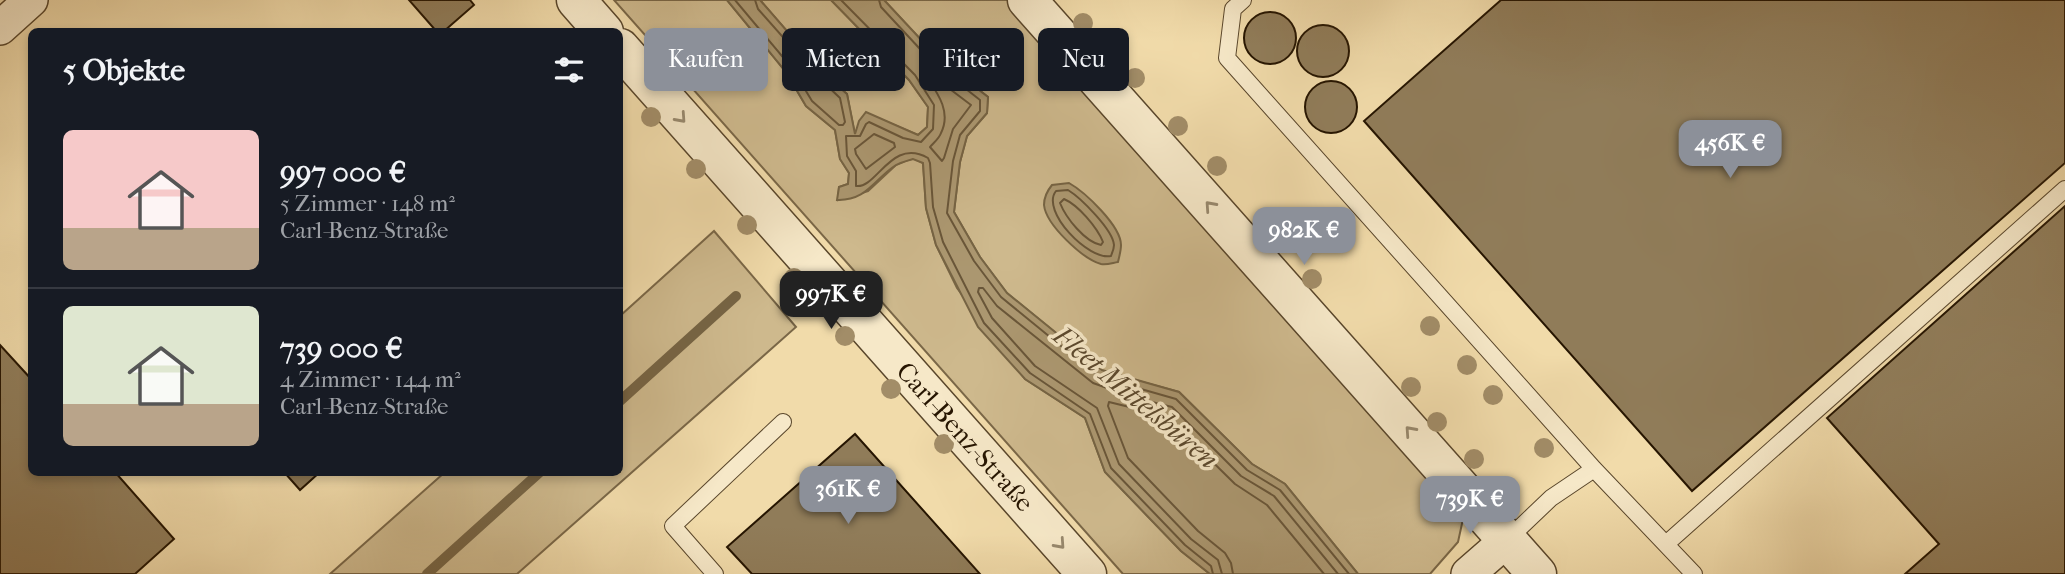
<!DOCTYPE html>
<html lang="de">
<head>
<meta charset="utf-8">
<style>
	:root { --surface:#171b24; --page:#20242c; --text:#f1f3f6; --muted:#9ea1a6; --line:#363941; --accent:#8c9099 }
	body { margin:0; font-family:"IM FELL French Canon",serif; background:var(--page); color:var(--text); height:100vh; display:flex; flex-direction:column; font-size:26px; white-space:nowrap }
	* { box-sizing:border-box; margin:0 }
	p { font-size:23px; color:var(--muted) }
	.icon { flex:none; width:38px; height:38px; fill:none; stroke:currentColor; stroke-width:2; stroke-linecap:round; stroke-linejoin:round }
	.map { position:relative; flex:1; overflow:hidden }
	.side { position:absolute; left:28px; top:28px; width:595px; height:448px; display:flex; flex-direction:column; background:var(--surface); border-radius:10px; box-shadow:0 4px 10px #0003 }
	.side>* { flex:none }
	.hud { position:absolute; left:644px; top:28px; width:665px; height:63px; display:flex; gap:14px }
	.price { position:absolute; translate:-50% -60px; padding:0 16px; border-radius:14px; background:var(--accent); color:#fff; font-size:23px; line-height:46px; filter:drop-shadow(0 2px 4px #0008) }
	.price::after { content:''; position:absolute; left:50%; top:42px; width:21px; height:16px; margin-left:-10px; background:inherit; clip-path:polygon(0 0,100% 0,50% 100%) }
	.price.active { background:#222; color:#fff }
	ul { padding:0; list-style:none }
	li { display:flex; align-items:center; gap:21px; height:175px; padding:0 35px }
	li+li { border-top:2px solid var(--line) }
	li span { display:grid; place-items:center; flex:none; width:196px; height:140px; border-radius:10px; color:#555 }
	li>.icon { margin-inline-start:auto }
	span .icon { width:84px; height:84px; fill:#fffc; stroke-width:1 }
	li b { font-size:30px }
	h2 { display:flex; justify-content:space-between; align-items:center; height:84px; padding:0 35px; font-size:30px }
	.pill { padding:0 24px; border-radius:10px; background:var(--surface); box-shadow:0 4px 10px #0003; font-size:24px; line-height:63px }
	.pill.active { background:var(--accent); color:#fff }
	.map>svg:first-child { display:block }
</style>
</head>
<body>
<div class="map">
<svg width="2065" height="574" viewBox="0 0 2065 574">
	<rect width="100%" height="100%" fill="#f1dbaa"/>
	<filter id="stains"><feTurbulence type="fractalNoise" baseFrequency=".00286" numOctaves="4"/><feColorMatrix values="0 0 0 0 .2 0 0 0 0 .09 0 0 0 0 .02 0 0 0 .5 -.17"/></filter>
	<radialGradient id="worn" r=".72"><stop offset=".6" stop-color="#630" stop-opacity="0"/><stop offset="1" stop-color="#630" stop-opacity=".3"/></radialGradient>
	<path fill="#ceb98d" stroke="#7a6747" stroke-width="2" d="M614 0H727L786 72 806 106 835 130 840 159 849 173 848 184 839 187 838 200 868 191 896 165 913 158 923 163 926 208 936 245 957 288 1025 379 1085 418 1105 472 1181 551 1210 574H1123Z
		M760 0H831L909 80 928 107 927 127 918 135 866 113 855 135 847 94 825 75Z
		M884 0H1010L1463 519 1458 542 1430 574H1358L1285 484 1252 464 1179 392 1102 371 1007 293 980 257 954 212 960 162 967 136 987 113 988 97 938 58Z
		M714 231 796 327 517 574H330L444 473 620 472V316Z"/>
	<path fill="#ac9871" stroke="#766444" stroke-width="2" d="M727 0H760L825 75 847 94 855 134 859 121 866 112 918 135 927 127 928 107 909 80 831 0H884L938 58 988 97 987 113 967 136 960 162 954 212 980 257 1007 293 1102 370 1179 392 1252 464 1285 484 1358 574H1210L1181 551 1105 472 1085 418 1025 379 978 327 936 245 926 208 923 163 913 159C907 161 901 162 896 165 874 179 867 201 837 200L839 187 848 184 849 173 840 159 835 130 806 106 786 72Z
		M1069 183C1085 192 1121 226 1121 245 1121 251 1119 257 1118 262 1112 263 1107 265 1101 264 1083 259 1046 225 1044 205 1044 197 1047 191 1052 185Z"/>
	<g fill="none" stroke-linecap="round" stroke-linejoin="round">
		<path stroke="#695639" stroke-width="2" d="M735 0 792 68 812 101 839 125H843L845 122 840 98 820 79 758 9 755 0
			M841 0 915 75 934 105 933 129 921 142 903 138 869 122 866 124 860 136H846L847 156 856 171V186C877 189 891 137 928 158L930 163 933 207 943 242 984 323 1030 373 1090 414 1111 468 1185 545 1211 566 1213 574
			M879 0 881 7 933 63 980 100V111L960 135 953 161 947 213 974 261 1001 297 1099 377 1176 399 1247 470 1280 490 1349 574
			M930 74 971 105 953 129 944 158 942 161 930 147C933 143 939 139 941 133 951 113 939 95 928 79Z
			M874 134 894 143 895 147 866 169 856 154 855 149Z
			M1068 190C1081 198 1113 230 1114 245 1114 249 1112 253 1111 256 1089 261 1040 211 1056 191Z
			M1064 199C1078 205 1097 227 1103 242L1101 245C1085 242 1066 218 1060 203Z
			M1222 574 1218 560 1191 539 1119 464 1097 408 1035 366 992 318 978 292 979 288H983L997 306 1093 383 1132 397 1172 407 1241 476 1274 496 1338 574
			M1233 574 1231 563 1225 553 1198 531 1128 458 1108 406 1109 402 1166 416 1235 484 1267 505 1324 574"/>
		<path stroke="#766444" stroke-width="10" d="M620 401 736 296
			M427 574 540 472"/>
	</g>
	<path fill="#907c59" stroke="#261501" stroke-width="2" d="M409 0H470L474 5 443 32H437Z
		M1501 0H2065V163L1692 491 1364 121Z
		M1244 38a26 26 0 1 1 52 0a26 26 0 1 1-52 0Z
		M1297 51a26 26 0 1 1 52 0a26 26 0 1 1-52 0Z
		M1305 107a26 26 0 1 1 52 0a26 26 0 1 1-52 0Z
		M2065 206V574H1905L1939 544 1827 418Z
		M0 345 32 380V472H115L174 539 135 574H0Z
		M855 434 980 574H752L727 547Z
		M284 472H320L300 490Z"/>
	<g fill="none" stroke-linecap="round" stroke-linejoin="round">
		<defs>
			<path id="service" d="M1243 0 1233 9 1227 58 1594 469 1694 574
				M1507 540 1551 498 1594 469
				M1666 544 2065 189
				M715 574 673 526 783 422"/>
			<path id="minor" d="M0 28 31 0
				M1468 574 1507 540"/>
			<path id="tertiary" d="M576 0 604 32
				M1027 0 1537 574
				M620 48 1087 574"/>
		</defs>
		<use href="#service" stroke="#59462b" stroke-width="18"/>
		<use href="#minor" stroke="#59462b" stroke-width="36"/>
		<use href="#tertiary" stroke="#59462b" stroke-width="41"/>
		<use href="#service" stroke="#f6e8c8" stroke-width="16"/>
		<use href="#minor" stroke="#f6e8c8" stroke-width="33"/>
		<use href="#tertiary" stroke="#f6e8c8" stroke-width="38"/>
	</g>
	<g fill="#a28d68">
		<circle cx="1083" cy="23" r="10"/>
		<circle cx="1135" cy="78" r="10"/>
		<circle cx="651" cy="117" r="10"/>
		<circle cx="1178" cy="126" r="10"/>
		<circle cx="1217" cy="166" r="10"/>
		<circle cx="696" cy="169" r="10"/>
		<circle cx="747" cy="225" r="10"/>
		<circle cx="1265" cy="226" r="10"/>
		<circle cx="794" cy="278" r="10"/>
		<circle cx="1312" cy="279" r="10"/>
		<circle cx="1430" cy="326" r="10"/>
		<circle cx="845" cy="336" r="10"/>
		<circle cx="1467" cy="365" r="10"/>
		<circle cx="1411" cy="387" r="10"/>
		<circle cx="891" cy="389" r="10"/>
		<circle cx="1493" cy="395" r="10"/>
		<circle cx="1437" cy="422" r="10"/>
		<circle cx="944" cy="444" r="10"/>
		<circle cx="1544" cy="448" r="10"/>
		<circle cx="1474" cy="459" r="10"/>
	</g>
	<defs><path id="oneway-chevron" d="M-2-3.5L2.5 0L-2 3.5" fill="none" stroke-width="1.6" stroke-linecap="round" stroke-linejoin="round" transform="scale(1.75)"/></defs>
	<g stroke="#98896e">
		<use href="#oneway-chevron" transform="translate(681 118) rotate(48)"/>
		<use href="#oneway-chevron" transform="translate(1210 206) rotate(-132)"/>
		<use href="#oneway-chevron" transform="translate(1410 431) rotate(-132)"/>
		<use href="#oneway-chevron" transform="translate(1060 544) rotate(48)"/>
	</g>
	<g text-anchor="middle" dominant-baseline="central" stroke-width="7" stroke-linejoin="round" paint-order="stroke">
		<g font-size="26" fill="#261501" stroke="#f6e8c8">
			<text transform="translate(965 437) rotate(48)">Carl-Benz-Straße</text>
		</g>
		<g font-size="28" font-style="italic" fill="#5c492e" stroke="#f6e8c8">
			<text transform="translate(1136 397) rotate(40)">Fleet Mittelsbüren</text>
		</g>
	</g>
	<rect width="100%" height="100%" filter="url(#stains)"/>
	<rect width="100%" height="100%" fill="url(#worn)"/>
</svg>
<b class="price" style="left:1730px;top:180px">456K €</b>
<b class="price" style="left:1304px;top:267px">982K €</b>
<b class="price active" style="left:831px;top:331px">997K €</b>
<b class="price" style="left:848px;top:526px">361K €</b>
<b class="price" style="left:1470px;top:536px">739K €</b>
<div class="hud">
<a class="pill active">Kaufen</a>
<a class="pill">Mieten</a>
<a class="pill">Filter</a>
<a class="pill">Neu</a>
</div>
<section class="side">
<h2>5 Objekte<svg class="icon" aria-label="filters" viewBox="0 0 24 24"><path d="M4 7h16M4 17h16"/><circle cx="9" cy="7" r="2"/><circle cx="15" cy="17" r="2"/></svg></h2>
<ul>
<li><span style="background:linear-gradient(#f6c9c9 70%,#b9a48a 0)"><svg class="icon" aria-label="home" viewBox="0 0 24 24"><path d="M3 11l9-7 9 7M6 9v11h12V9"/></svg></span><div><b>997 000 €</b><p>5 Zimmer · 148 m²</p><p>Carl-Benz-Straße</p></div></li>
<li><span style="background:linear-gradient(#dfe7d0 70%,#b9a48a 0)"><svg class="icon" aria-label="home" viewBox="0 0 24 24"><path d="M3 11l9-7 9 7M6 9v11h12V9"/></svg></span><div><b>739 000 €</b><p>4 Zimmer · 144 m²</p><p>Carl-Benz-Straße</p></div></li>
</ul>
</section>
</div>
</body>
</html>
